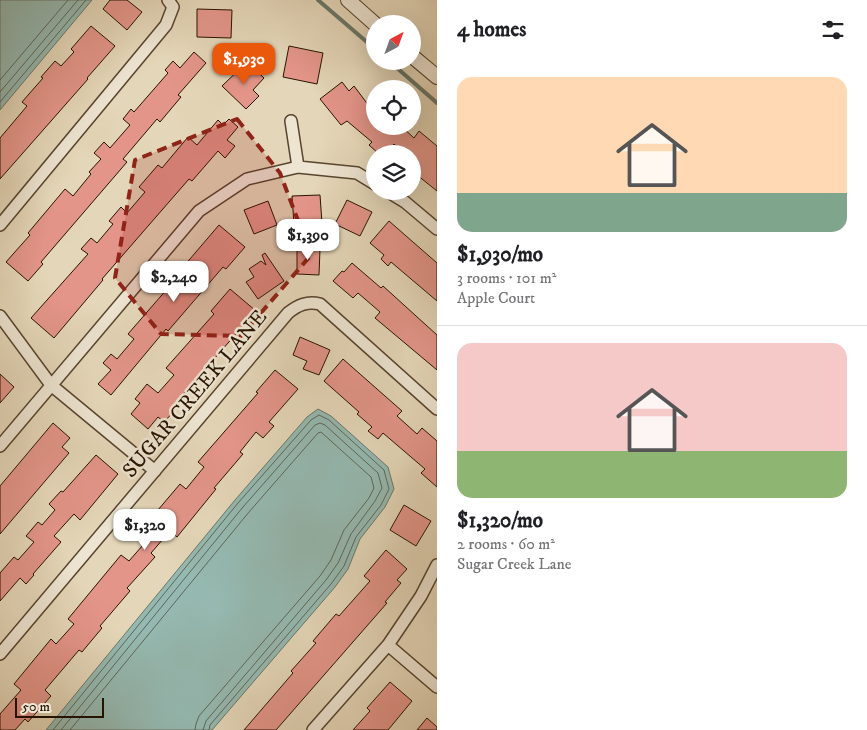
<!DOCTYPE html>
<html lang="en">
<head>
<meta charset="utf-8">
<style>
	:root { --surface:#fff; --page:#f6f6f6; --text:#202124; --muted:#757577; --line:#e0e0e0; --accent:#ea580c }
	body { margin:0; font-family:"IM FELL DW Pica",serif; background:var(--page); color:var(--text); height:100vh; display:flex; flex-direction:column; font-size:19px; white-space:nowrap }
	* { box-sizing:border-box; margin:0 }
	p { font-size:16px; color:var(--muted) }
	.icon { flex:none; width:28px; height:28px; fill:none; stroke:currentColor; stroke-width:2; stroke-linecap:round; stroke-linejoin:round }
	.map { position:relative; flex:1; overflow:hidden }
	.side { display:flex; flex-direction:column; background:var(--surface); width:430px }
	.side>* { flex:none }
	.needle { width:32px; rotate:41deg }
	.buttons { position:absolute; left:366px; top:15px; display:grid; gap:10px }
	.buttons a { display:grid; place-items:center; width:55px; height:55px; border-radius:50%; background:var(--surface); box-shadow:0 5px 20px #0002; font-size:25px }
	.scale { position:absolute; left:15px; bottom:12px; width:89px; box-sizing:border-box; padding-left:5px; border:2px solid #281300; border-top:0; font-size:14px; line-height:18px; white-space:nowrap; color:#281300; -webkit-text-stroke:4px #ede4d1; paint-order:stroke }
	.price { position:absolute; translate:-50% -42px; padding:0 11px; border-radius:10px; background:#fff; color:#222; font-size:16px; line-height:32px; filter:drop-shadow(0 1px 2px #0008) }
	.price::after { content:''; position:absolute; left:50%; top:30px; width:15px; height:11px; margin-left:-8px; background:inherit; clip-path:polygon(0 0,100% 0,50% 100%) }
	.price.selected { background:var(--accent); color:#fff }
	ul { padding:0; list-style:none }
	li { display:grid; align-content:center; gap:10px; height:265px; padding:0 20px }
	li+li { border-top:1px solid var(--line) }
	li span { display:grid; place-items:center; height:155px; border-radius:15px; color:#555 }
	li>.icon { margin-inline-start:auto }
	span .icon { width:90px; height:90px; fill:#fffc; stroke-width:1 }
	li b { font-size:21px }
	h2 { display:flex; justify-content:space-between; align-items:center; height:60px; padding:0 20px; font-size:21px }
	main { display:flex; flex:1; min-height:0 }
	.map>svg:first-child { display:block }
</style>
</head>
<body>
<main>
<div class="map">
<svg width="437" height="730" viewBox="0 0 437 730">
	<rect width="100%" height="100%" fill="#e4d6b8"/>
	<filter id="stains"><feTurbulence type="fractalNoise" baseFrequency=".004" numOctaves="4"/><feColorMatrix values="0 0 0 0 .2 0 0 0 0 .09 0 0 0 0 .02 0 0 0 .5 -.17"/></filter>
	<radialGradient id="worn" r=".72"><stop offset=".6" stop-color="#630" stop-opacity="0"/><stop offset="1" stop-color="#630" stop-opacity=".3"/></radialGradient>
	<path fill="#95b9b1" stroke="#69776a" d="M0 0H92L0 110Z
		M318 409 331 416 388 467 394 489 385 507 360 539 348 569 335 587 212 730H46L235 500 307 417Z"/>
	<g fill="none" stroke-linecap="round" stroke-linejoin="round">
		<path stroke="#5e6658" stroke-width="1" d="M0 80 68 0
			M0 92 78 0
			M0 102 86 0
			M53 730 238 503 311 420 319 415 329 420 384 470 389 489 381 505 356 537 344 566 331 584 210 725 209 730
			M61 730 243 507 315 425 320 423 325 425 378 473 382 488 375 501 351 534 338 563 326 580 206 721 203 730
			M70 730 249 512 318 433 321 432 371 477 374 488 369 498 344 530 331 560 320 576 199 716 196 724 195 730"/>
		<path stroke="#69776a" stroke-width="4" d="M318 0 375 49
			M389 61 437 103"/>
	</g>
	<path fill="#e39589" stroke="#281300" d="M110 0H127L142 12 127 30 103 9Z
		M197 9 232 10 231 38 197 37Z
		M91 26 115 46 87 78 88 79 0 179V138L27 106 22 102 43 78 41 77 55 61 61 66 74 52 71 49Z
		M289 46 323 53 317 84 283 77Z
		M194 52 206 63 178 95 181 97 160 122 157 119 123 159 127 162 41 262 43 264 28 281 6 262 30 235 28 233 65 189 73 196 91 174 89 172 101 159 94 153 104 142 110 148 130 125 123 119 131 109 134 112 168 73 165 70 173 61 180 68Z
		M247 62 264 78 253 90 259 96 246 109 222 86Z
		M342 82 349 91 354 86 375 114V126H401L414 138 419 131 437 146V191L412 171V154H405L394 144 386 154H379L369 145 372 142 347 121 341 125 320 99Z
		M229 119 238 127 227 140 235 146 225 158 218 151 192 181 189 179 102 279 103 280 54 338 31 318 88 254 81 249 91 238 97 243 113 224 109 221 121 207 127 213 145 192 139 187 158 165 162 168 188 137 197 145 218 120 223 125Z
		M320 195 322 223 294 225 292 196Z
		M347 200 372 212 360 236 335 224Z
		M268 201 277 225 254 234 244 210Z
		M389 221 437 263V301L391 262 388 266 381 259 384 255 370 243Z
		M219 225 245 247 226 269 223 267 168 331 166 329 111 395 98 384 111 370 103 363 111 354 117 359 134 339 128 334 174 281 172 280Z
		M297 247 320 249 319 275 297 274Z
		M265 253 284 281 258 299 246 282 254 277 249 269 261 261 266 265 262 255Z
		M352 263 381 288 383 286 437 335V370L375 318 380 312 358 293 353 298 333 281 342 271 344 272Z
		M230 289 256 311 173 406 176 409 164 422 158 417 148 429 131 414 140 403 135 399 147 384 158 393 174 375 166 368 214 314 211 311Z
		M300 337 330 350 319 375 303 369 307 361 293 355Z
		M343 359 402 411 397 416 417 434 422 428 437 441V487L421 473 425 469 383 433 378 439 368 431 372 427 357 414 359 412 324 381Z
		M275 370 298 389 269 422 274 426 263 438 256 432 240 452 243 454 214 488 216 489 177 537 170 531 151 553 155 557 127 588 130 591 100 626 102 628 82 652 79 650 45 690 51 696 28 722 25 719 15 730H0V714L21 690 14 684 51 639 56 644 74 624 68 619 121 555 129 561 150 537 141 530 180 484 186 489 204 467 198 462 258 393 256 392Z
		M0 374 14 387 0 403Z
		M53 423 70 438 62 447 69 453 0 534V486Z
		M96 455 118 474 80 520 74 514 54 536 61 542 33 574 34 575 26 584 20 578 0 601V573L14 557 18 560 34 542 26 536 38 522 42 525 55 510 49 504 61 491 63 492Z
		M404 505 431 521 416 546 390 530Z
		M386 550 407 569 397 580 401 583 385 602 387 603 276 730H244L293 673 291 671 316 643 313 641 336 614 339 616 370 581 364 576Z
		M390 682 412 701 388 730H353L370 711 367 708Z
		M427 718 437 727V730H417Z"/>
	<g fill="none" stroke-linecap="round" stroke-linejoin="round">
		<defs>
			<path id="minor" d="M291 121 298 167
				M387 191 405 202 437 229
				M0 225 166 25 173 7 168 0
				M0 316 51 385 155 471
				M0 446 199 211 247 179 298 167 357 173 375 184
				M388 645 437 687
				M0 654 288 313C298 305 307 301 320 304L437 409
				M313 730 388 645 421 596 437 565"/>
			<path id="tertiary" d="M348 0 375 24
				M412 56 437 77"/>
		</defs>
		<use href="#minor" stroke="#57442e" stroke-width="14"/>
		<use href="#tertiary" stroke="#57442e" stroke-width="16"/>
		<use href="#minor" stroke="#ede4d1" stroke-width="11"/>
		<use href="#tertiary" stroke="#ede4d1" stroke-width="14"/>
	</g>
	<path fill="#8f2418" fill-opacity="0.2" stroke="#8f2418" stroke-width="4" stroke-dasharray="10 6" stroke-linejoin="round" d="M237 119 280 173 311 255 241 336 161 334 115 278 135 160Z"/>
	<g text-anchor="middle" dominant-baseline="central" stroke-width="5" stroke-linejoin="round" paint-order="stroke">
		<g font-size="21" fill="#281300" stroke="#ede4d1">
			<text transform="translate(195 394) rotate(-50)">SUGAR CREEK LANE</text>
		</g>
	</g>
	<rect width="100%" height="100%" filter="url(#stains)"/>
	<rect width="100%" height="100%" fill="url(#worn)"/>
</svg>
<div class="buttons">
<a><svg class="needle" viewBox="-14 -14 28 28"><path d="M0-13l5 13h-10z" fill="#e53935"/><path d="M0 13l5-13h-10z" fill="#757577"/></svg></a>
<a><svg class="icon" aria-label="locate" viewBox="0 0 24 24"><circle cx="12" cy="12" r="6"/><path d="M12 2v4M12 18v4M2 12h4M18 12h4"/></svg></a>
<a><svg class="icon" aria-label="layers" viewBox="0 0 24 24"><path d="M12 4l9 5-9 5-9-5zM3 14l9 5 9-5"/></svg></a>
</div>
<div class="scale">50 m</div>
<b class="price selected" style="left:244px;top:85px">$1,930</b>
<b class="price" style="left:308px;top:261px">$1,390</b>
<b class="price" style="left:174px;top:303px">$2,240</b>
<b class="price" style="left:145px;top:551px">$1,320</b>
</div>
<section class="side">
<h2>4 homes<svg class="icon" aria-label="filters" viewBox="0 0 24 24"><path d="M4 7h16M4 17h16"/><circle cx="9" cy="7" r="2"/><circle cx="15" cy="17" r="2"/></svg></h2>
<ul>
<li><span style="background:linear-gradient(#ffd9b3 75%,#7fa58c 0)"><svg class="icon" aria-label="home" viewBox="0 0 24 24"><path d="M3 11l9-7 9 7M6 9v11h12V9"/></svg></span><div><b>$1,930/mo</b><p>3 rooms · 101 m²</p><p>Apple Court</p></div></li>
<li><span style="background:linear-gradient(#f6c9c9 70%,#8fb573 0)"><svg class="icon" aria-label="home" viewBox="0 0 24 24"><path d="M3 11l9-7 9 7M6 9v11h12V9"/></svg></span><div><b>$1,320/mo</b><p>2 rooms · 60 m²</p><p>Sugar Creek Lane</p></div></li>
</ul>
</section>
</main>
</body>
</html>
